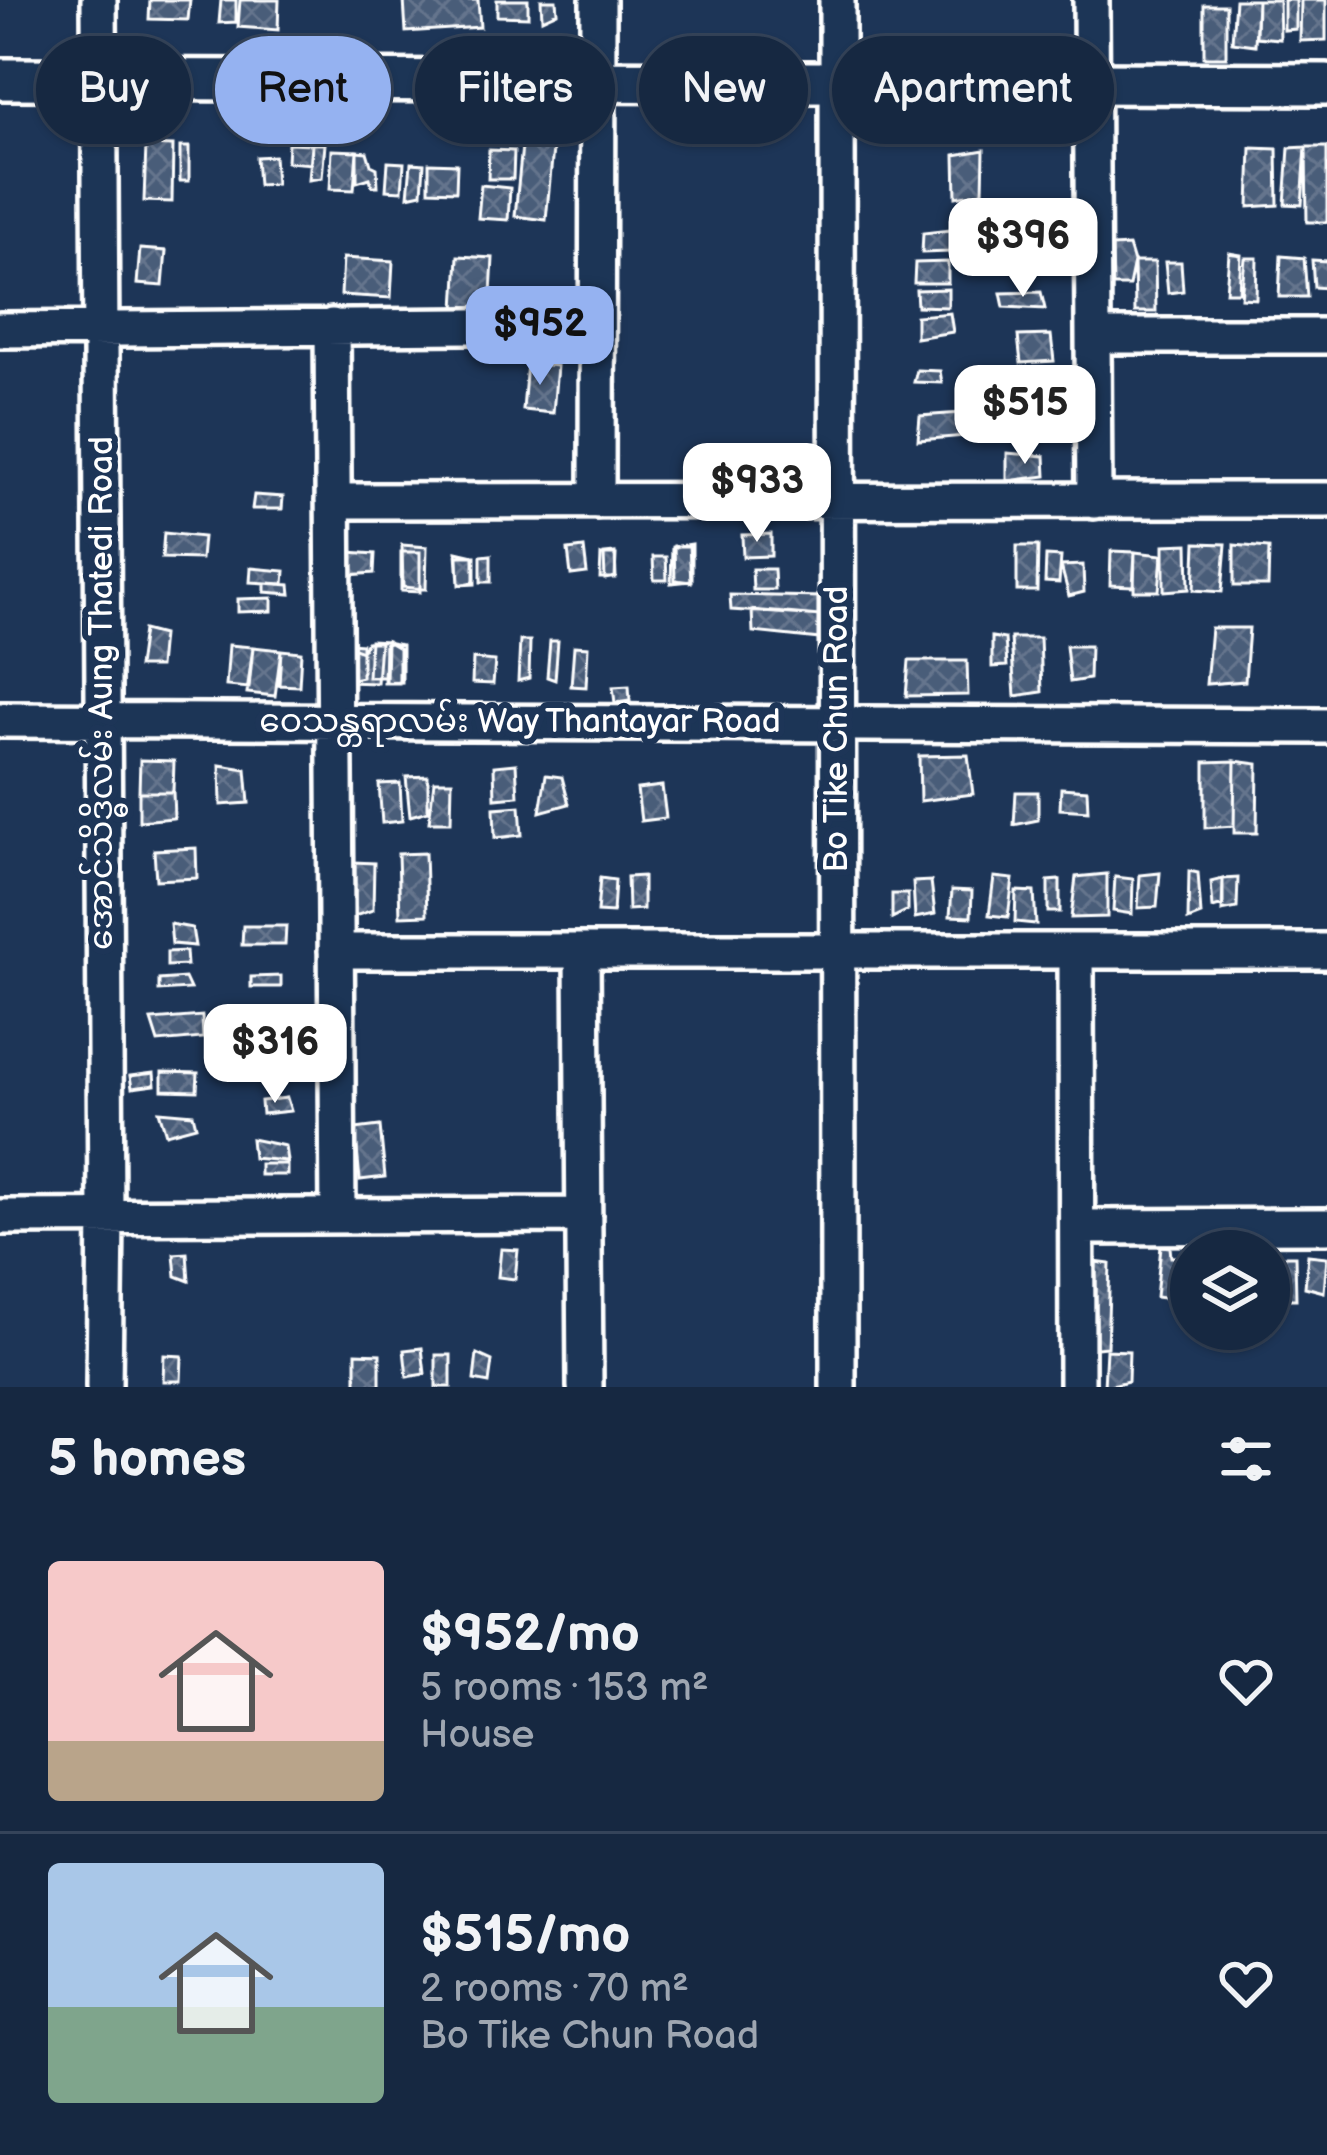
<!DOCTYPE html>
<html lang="en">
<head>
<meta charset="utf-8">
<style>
	:root { --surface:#162841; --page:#23344c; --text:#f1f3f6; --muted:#9ea6b1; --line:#35445a; --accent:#95b2f1 }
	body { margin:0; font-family:"Balsamiq Sans","Noto Sans Myanmar",sans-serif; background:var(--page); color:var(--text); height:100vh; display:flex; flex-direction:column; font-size:45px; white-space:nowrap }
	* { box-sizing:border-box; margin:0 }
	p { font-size:39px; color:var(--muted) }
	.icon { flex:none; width:66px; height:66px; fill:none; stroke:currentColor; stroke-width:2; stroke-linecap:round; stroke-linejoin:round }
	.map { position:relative; height:1387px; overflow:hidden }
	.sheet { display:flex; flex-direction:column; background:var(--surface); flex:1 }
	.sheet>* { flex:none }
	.top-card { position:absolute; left:36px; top:36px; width:1257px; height:108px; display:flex; gap:24px }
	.buttons { position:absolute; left:1170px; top:1230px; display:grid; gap:24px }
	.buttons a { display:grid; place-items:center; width:120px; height:120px; border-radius:50%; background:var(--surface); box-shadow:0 3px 9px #0004,0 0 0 3px var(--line); font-size:60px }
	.price { position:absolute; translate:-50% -102px; padding:0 27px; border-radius:24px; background:#fff; color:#222; font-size:39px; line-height:78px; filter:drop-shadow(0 3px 6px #0008) }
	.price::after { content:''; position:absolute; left:50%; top:72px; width:36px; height:27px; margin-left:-18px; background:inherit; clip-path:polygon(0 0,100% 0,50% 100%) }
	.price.selected { background:var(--accent); color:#111 }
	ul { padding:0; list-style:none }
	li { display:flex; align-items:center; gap:36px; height:300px; padding:0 48px }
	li+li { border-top:3px solid var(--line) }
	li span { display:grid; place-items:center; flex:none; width:336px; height:240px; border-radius:12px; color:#555 }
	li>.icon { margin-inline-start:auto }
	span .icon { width:144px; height:144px; fill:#fffc; stroke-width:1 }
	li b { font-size:51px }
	h2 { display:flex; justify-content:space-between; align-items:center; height:144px; padding:0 48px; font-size:51px }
	.chip { padding:0 42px; border-radius:54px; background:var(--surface); box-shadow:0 3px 9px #0004,0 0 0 3px var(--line); font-size:42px; line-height:108px }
	.chip.selected { background:var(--accent); color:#111 }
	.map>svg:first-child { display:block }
</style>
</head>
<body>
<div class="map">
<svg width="1327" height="1387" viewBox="0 0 1327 1387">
	<defs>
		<pattern id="building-cross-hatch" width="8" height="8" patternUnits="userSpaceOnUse" patternTransform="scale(3)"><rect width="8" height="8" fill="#4a5d79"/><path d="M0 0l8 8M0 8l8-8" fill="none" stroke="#65758d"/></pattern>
	</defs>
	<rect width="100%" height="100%" fill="#1d3557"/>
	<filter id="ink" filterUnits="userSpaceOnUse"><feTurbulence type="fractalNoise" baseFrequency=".00833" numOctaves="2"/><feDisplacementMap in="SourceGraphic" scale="24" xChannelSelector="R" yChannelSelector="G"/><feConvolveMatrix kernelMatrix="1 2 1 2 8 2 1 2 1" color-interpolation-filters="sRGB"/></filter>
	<g filter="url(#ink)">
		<path fill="url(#building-cross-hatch)" stroke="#fff" stroke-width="3" d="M150 0H190L188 20 149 19Z
			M221 0H236V22L219 23Z
			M240 0H279L278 30 238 27Z
			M404 0H478L480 27 406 32Z
			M497 0H528V17L497 16Z
			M541 0H556L557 12 542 19Z
			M1235 0H1257L1255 45 1232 42Z
			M1257 0H1279L1280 39 1256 37Z
			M1284 0H1296V29L1284 30Z
			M1301 0H1326V40L1300 41Z
			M1204 5H1226V57H1204Z
			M501 36 526 39 527 71H500Z
			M288 143 312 144 311 164 287 162Z
			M312 144H325L322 178 309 180Z
			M146 145 173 146 172 202 144 201Z
			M522 146 553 149 546 220 515 216Z
			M180 147H189V181H180Z
			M1306 147 1302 205 1285 204 1289 148Z
			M1306 147H1327V222H1307Z
			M1251 148 1277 149 1278 205 1249 207Z
			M332 150 357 151 354 190 330 189Z
			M489 150 514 151 513 179H488Z
			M984 150 983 192 956 197 955 155Z
			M357 151 367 152 371 165 377 168 378 186H372L370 178 357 182Z
			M274 156 276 184 258 185 256 157Z
			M388 162 404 163 402 191 386 190Z
			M411 163 424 164 422 193 408 196Z
			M429 163 457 164 456 191 429 190Z
			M481 185 510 188 508 220 478 218Z
			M951 230 950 252 922 253 923 233Z
			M1009 231 1055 233 1053 252 1009 249Z
			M1129 246 1134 262 1129 286H1113L1112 247Z
			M140 249 166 251 163 286 137 284Z
			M1229 253 1241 255 1239 292H1226Z
			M458 256 493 258 490 312 455 309Z
			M1281 256 1304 258 1307 297H1279Z
			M343 258 393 261 391 298 341 295Z
			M1245 258H1257L1256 299 1241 298Z
			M1312 260 1327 261V288L1314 287Z
			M948 262V283H914L915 263Z
			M1134 262H1155L1156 312H1135Z
			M1165 262H1181L1183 291 1168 293Z
			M948 289V307L917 306 916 290Z
			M1041 292 1045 309 1004 307 1001 293Z
			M950 313 953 332 916 338V316Z
			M1051 335 1054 361 1021 363 1018 336Z
			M527 363 557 366 553 413 523 410Z
			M917 370 940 371 942 383 914 382Z
			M1061 381 1060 404 1002 406 1001 382Z
			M961 413 966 436 918 440 920 416Z
			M1007 453 1045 456 1046 476 1007 481Z
			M254 495 283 497 282 509H252Z
			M164 533 203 537 201 559 162 558Z
			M771 534V556L743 557 742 535Z
			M1196 543 1226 544 1222 592 1194 590Z
			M692 544V581L671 583 672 547Z
			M1188 544 1189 589 1164 591V545Z
			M402 545 427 547 426 589 403 587Z
			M1234 545 1269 548 1268 586H1234Z
			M674 546H689L691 582 675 580Z
			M1017 546H1038L1037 591H1017Z
			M584 548 587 573 571 575 568 550Z
			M1111 551 1135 552 1133 586 1110 585Z
			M349 552 375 554 374 573 347 575Z
			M401 552H420V592L401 591Z
			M457 552 474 556V582L459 585Z
			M1135 552 1162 555 1159 591H1134Z
			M615 553 616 577 605 579 604 554Z
			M491 555V582H481V556Z
			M601 555H616L615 578H600Z
			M458 556H475V584L459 585Z
			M1046 556 1061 557 1059 583 1045 582Z
			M653 557H666L667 580H654Z
			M1083 565 1084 592 1069 596 1061 566Z
			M251 568 285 571 284 584 250 582Z
			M752 569H774L775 590H753Z
			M265 583 290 585 291 594 265 592Z
			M730 595 823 597 821 616 731 610Z
			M272 598V611L238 612V599Z
			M752 610 821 616 820 639 753 632Z
			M1211 628H1249L1245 681 1206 684Z
			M143 630 162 635 159 667H138Z
			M992 637 1005 639 1007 666 992 667Z
			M1011 638H1040L1042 692 1015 696Z
			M370 640 387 641 385 677H368Z
			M387 641 399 648V683L386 682Z
			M520 641H530L529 678 518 681Z
			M550 641H558L555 680 547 677Z
			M367 642H380L377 683 345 682 346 645 362 651Z
			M385 642 402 645V682L384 683Z
			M348 643 362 644V677L349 680Z
			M229 645 253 647 249 688 226 686Z
			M574 646 588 647 586 687 571 686Z
			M1066 646H1090L1089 679 1070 682Z
			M253 647 281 650 275 696 247 693Z
			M281 650 301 652 299 686 279 685Z
			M473 659 495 661 493 684 472 683Z
			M909 661H967L968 695 906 696Z
			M629 686 630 701 615 703 613 687Z
			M968 755 973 794 920 801 919 756Z
			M140 760 174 761 173 792H139Z
			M1235 761 1258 764 1257 833H1234Z
			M1235 761 1234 826 1205 828V762Z
			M516 764 518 796 495 798 494 766Z
			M220 765 246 769 249 803 221 805Z
			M546 775 562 777 569 804 540 812Z
			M428 776V811L410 816 406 777Z
			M434 781H452L451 822H429Z
			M400 783 402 821 382 823 379 784Z
			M662 786 666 818 641 821 637 789Z
			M1061 788 1087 790 1088 811 1060 809Z
			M139 792H173L174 818 139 821Z
			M1016 792H1038V820L1014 825Z
			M520 806 522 835 495 838 494 808Z
			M196 848 197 878 156 880 154 850Z
			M425 853 427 915 400 916 398 854Z
			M353 862 374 863 373 910 352 917Z
			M1189 871 1198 873 1201 915 1188 920Z
			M1160 873 1157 907 1138 908 1140 875Z
			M1107 874V917L1071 918 1076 877Z
			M643 876V909L628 910 627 877Z
			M994 877 1013 879 1008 917 989 915Z
			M1115 877 1133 879 1132 914 1113 911Z
			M600 878 615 880 613 913 597 912Z
			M1238 878 1237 908 1222 911 1223 879Z
			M1223 879V905L1213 908 1211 882Z
			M1060 880V912H1048V881Z
			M931 881 935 914 915 918 913 882Z
			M952 890 972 891 971 917 950 916Z
			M1016 891 1034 892 1036 924 1015 922Z
			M892 894H908V910L892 918Z
			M170 924 192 928 195 946 172 944Z
			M243 926H286L285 945H242Z
			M186 951 187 965 167 966V952Z
			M281 976V987H251V977Z
			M185 978 190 989 159 991V980Z
			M202 1016 203 1038 158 1042 151 1020Z
			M286 1046 287 1061 256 1064 254 1049Z
			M162 1072 198 1073 197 1091 162 1090Z
			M154 1073 155 1085 132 1088 130 1076Z
			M287 1098 291 1111 262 1114 261 1101Z
			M159 1111 193 1114 196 1126 166 1134Z
			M380 1126 385 1177 360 1180 355 1129Z
			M251 1139 285 1146 287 1161 253 1158Z
			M260 1164H287V1175H260Z
			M1161 1246 1170 1247 1171 1257H1181L1179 1286H1168L1164 1298 1156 1297Z
			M501 1249 518 1250 515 1279 498 1277Z
			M187 1253 189 1281 176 1276 174 1254Z
			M1308 1255 1327 1257 1324 1292 1305 1287Z
			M1277 1256H1295L1296 1299H1277Z
			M1087 1261 1110 1264 1107 1347 1087 1349Z
			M422 1348 425 1374 407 1377 404 1350Z
			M1106 1350 1129 1351 1128 1381 1104 1387Z
			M356 1353 380 1354V1386H356Z
			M477 1354 492 1361 489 1383 474 1380Z
			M164 1355 182 1356 181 1381H163Z
			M436 1355H451V1387H436Z"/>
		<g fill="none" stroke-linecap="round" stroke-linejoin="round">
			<defs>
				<path id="minor" d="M99 0 106 1216 104 1387
					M837 0 838 1387
					M1091 0 1094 501
					M332 326 338 1215
					M0 330 597 325
					M1093 336H1327
					M333 501 1327 500
					M597 501 598 0
					M0 720 1327 726
					M336 951H1327
					M582 951 585 1387
					M1076 951 1077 1387
					M0 1217 584 1215
					M1077 1227 1327 1226"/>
				<path id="tertiary" d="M0 79 1327 84"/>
			</defs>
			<use href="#minor" stroke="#fff" stroke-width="42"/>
			<use href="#tertiary" stroke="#fff" stroke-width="48"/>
			<use href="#minor" stroke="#1d3557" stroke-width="33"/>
			<use href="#tertiary" stroke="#1d3557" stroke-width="39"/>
		</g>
	</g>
	<g text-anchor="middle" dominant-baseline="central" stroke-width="12" stroke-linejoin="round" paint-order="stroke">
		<g font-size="33" fill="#fff" stroke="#1d3557">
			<text transform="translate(102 693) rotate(-90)">အောင်သိဒ္ဓိလမ်း Aung Thatedi Road</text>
			<text x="520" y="722">ဝေသန္တရာလမ်း Way Thantayar Road</text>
			<text transform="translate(837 729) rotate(-90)">Bo Tike Chun Road</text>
		</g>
	</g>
</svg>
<div class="buttons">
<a><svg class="icon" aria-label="layers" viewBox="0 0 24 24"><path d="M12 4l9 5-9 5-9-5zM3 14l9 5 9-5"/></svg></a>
</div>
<b class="price" style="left:1023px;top:300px">$396</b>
<b class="price selected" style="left:540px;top:388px">$952</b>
<b class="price" style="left:1025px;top:467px">$515</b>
<b class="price" style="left:757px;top:545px">$933</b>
<b class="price" style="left:275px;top:1106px">$316</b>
<div class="top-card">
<a class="chip">Buy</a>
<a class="chip selected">Rent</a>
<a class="chip">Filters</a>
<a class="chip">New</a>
<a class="chip">Apartment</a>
</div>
</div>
<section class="sheet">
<h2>5 homes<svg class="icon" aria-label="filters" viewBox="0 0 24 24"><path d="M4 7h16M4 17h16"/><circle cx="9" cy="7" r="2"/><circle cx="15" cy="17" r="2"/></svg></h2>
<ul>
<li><span style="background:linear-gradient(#f6c9c9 75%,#b9a48a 0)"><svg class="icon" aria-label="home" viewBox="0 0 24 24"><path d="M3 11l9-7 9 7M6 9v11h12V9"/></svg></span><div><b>$952/mo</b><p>5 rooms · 153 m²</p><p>House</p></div><svg class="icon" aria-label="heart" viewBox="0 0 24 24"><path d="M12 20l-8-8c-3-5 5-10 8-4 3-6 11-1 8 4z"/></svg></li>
<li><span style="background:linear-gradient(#a9c7e8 60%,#7fa58c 0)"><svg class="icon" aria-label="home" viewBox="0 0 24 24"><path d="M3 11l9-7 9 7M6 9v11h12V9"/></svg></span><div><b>$515/mo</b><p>2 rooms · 70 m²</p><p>Bo Tike Chun Road</p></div><svg class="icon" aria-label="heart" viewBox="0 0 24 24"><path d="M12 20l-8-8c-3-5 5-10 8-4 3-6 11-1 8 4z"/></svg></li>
</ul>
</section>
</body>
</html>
